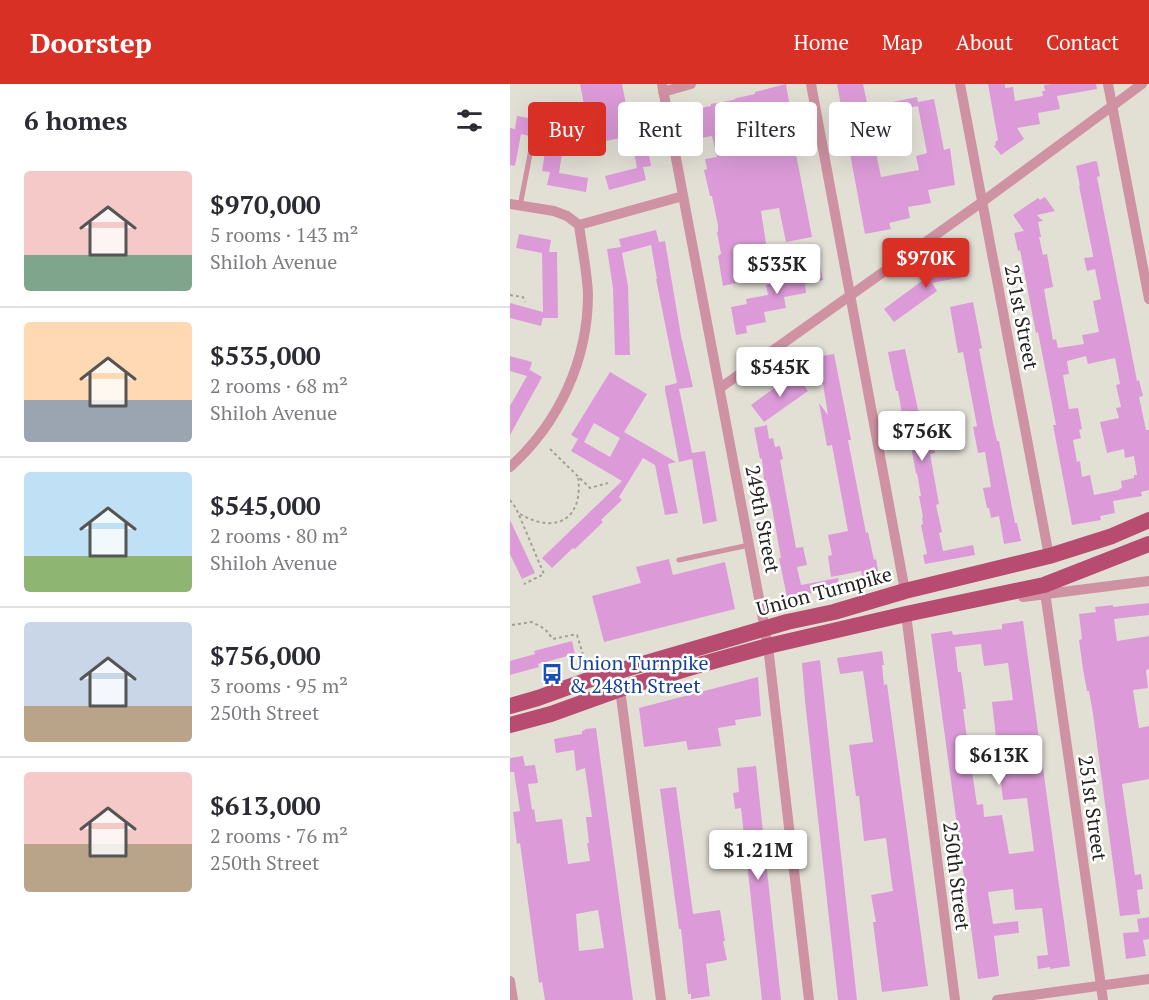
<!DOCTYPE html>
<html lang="en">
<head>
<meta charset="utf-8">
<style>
	:root { --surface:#fff; --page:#f2f2f3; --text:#2b2b33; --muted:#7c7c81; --line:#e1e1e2; --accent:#d93025 }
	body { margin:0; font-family:"PT Serif",serif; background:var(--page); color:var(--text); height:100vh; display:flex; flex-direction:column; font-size:22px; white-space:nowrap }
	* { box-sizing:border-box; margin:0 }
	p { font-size:20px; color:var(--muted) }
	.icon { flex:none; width:33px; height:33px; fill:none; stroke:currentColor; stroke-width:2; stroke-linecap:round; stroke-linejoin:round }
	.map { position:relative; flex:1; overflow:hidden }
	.details { display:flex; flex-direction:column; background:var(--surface); width:510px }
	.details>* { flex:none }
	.top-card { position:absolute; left:18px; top:18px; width:531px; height:54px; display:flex; gap:12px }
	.price { position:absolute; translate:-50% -51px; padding:0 14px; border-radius:6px; background:#fff; color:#222; font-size:20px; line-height:39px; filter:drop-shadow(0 2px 3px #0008) }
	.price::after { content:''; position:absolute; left:50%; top:36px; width:18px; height:14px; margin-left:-9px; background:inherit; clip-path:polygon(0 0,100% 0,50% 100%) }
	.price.active { background:var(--accent); color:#fff }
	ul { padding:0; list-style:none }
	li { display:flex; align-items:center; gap:18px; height:150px; padding:0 24px }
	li+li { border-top:2px solid var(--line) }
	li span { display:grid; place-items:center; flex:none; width:168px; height:120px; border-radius:6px; color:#555 }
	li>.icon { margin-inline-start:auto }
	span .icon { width:72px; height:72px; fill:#fffc; stroke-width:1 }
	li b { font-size:26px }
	h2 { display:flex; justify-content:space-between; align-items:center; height:72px; padding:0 24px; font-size:26px }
	.tag { padding:0 21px; border-radius:6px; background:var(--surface); box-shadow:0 6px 24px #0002; font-size:21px; line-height:54px }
	.tag.active { background:var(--accent); color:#fff }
	header { display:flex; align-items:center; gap:36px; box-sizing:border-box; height:84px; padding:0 30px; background:var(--accent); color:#fff }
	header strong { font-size:28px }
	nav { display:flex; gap:33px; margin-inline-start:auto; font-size:21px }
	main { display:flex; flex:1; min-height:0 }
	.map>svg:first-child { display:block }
</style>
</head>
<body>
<header>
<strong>Doorstep</strong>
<nav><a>Home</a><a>Map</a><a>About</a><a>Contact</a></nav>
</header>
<main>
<section class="details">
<h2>6 homes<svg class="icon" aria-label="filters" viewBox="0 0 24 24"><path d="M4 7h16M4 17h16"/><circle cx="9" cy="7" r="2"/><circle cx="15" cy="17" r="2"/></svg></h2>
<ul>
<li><span style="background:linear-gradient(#f6c9c9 70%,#7fa58c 0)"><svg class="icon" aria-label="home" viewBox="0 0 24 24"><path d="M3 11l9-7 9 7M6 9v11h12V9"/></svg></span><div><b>$970,000</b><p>5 rooms · 143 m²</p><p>Shiloh Avenue</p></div></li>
<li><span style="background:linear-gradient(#ffd9b3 65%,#9aa5b1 0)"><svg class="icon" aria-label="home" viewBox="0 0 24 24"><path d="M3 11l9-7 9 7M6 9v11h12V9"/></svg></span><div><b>$535,000</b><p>2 rooms · 68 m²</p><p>Shiloh Avenue</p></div></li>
<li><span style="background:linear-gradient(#bfe0f5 70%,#8fb573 0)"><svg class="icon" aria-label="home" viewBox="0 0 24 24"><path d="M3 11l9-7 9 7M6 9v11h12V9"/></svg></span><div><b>$545,000</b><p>2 rooms · 80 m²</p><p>Shiloh Avenue</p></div></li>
<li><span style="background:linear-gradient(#c9d6e8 70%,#b9a48a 0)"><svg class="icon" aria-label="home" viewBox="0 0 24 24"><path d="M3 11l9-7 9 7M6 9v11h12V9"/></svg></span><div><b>$756,000</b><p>3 rooms · 95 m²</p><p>250th Street</p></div></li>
<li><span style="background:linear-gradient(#f6c9c9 60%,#b9a48a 0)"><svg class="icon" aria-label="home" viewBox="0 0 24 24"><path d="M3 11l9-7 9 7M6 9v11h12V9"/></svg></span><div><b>$613,000</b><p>2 rooms · 76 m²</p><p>250th Street</p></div></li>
</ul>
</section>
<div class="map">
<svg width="639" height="916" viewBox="0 0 639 916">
	<rect width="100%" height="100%" fill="#e2e0d5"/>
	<path fill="#dc9bd8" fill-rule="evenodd" d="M70 0H112L121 45 134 43 141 82 133 83 136 96 99 106 95 92 127 84 121 52 86 59 85 54 83 62H82Z
		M276 0 281 30 264 33 268 52 282 49 302 153 276 158 269 124 251 127 257 166 269 163 271 175 252 179 253 184 245 189 244 187 226 199 213 202 208 172 211 170 207 148H208V141L202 112H200L194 86 197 85 195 75 207 73 202 52 185 55 179 26 201 22V20L223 16 227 14 245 10V8Z
		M327 0H353L358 23 407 13 408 18 424 15 434 66 440 64 445 101 418 106 421 119 398 123 400 134 379 139 381 145 355 150ZM408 22 417 69 406 72 409 86 371 93 363 54 383 50 379 28Z
		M478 0H495V4L503 3 505 17 533 12 532 7H535L534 1 542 0H586L587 5 547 12 550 25 528 29 530 40 507 44 514 55 491 71 484 62 486 60 485 58 488 56Z
		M7 32 46 39 44 52 52 54 50 63H53L49 89 78 94 76 108 37 101 40 88 32 87 37 55 27 53 24 50 19 52 11 50 5 82 0 81V44L5 45Z
		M585 77 587 78 590 92 587 93 627 297 629 296 633 312 629 313 636 346H639V406L631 408 632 412 603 417 605 429 590 432 591 436 562 441 543 341H546L528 248 526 249 510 166 508 167 504 149 514 147 503 131 528 114 530 116 535 113 545 127 527 131 533 137 528 138 531 153H529L533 171 537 170 543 203 534 205 543 256 546 255 548 264 574 260 572 251 589 248 583 217 591 215 585 185 577 187 574 174 583 173V171L569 102H570L566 82ZM576 272 578 280 605 274 610 300 606 301 611 323 606 324 609 334 590 338 597 369 614 365 615 374 624 372 627 391H624V394L611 397 612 404 609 405V406L584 411 580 391 572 393 570 377 567 378 563 356 571 354 569 346 572 345 568 324 559 325 553 291 559 290 557 277Z
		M146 146 149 158 155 157 171 252 183 303 169 305 182 369 195 367 207 437 193 440 182 375 169 378 155 306V302L167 299 146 195H147L141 161 112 169 118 202 120 271H105L103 204 97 165 111 163 109 155Z
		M9 150 41 156 39 168H47L48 234H33V233L31 242 0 234V219L33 228 32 169 6 164Z
		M308 171 313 196 295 200 296 209 274 213 276 224 254 228 256 238 236 242 237 249 226 251 221 223 237 220 236 215 258 211 256 201 278 196 275 183 298 179 296 173Z
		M455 176 458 192 422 199 427 207 384 238 374 225 424 188 423 186 431 180Z
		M463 218 472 264 469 265 483 339 487 357H489L505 439H507L511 457 494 460 489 432 481 434 479 424H477L473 404 481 403 475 368 468 369 463 343 467 342 459 300 453 268 448 269 440 223Z
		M395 265 410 335 420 333 425 369 420 370 429 420 426 421 432 448 429 449 433 467 463 461 465 471 415 480 413 471 417 470 411 441 413 440 412 434 413 433 409 412H411L407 389 406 390 401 362H399L396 341H394L388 307H386L378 268Z
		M324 270 341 356H338L356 449 358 448 364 476 366 475 369 493 353 496 351 487 321 493 318 472 322 471 318 451 338 447 322 361 317 362 309 319 318 331 313 300H312L306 273Z
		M0 272 22 278 19 288 20 286 32 293 0 351V322L17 292 0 287Z
		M100 288 137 310 114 348 166 378 158 380 168 429 155 431 145 381 133 374 109 413 112 416 91 436 93 438 65 465 63 464 42 484 32 474 112 397 61 367 68 355 61 351ZM84 339 110 354 100 373 74 358Z
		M285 289 298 307 254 338 241 321Z
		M257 341 259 355 263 354 265 363 270 362 273 375 270 376 286 464 293 463 297 481 287 483 291 501 328 494 330 504 277 513 269 474H271L261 418 256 396 254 397 252 374 250 375 244 344Z
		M0 436 25 489 12 495 0 470Z
		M159 475 163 491 215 478 225 525 94 558 82 512 131 499 126 483Z
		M639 519V531L604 535 607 557 639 552V585L636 586 638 604 623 606 629 644 639 642V695L612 700 625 791 631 790 633 805 627 806 630 830 610 832 583 630 579 607H577L573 585 569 556 572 555 569 530 586 528 585 523 603 521V523Z
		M513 537 560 882 540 885V883L528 885 527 872 538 871 532 824 505 826 503 805 478 808 483 840 508 837 509 849 484 852 489 892 468 895 421 550 442 547 443 551 492 545V540ZM471 560 474 582 498 579 503 616 482 618 493 716 517 714 524 767 499 770 492 731 474 733 473 720 467 721 456 647 453 625H456L451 588H448L445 563Z
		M62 557 65 570 28 580 29 583 0 591V577L25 570 24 567Z
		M372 567 374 581H372L374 601 377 600 418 902 372 908 363 838H366L361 811 383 807 382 801 376 754 354 757 349 712H346L339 661 363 658 353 587 330 590 327 574Z
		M310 576 333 789 347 916H328L295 617 292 579Z
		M248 593 251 632 225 636 226 641 208 644 211 662 178 666 176 657 134 663 129 624Z
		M86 644 123 916H35L32 898 29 899 10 759 7 760 3 728 10 727 4 688H0V674L13 672 15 682 25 681 28 699 18 700 22 726 24 725 26 738 52 735 58 780 80 777 77 759H79L76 733H82L75 684 66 687 64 666 46 669 44 655 72 650V647L75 646V645ZM88 826 94 864 69 867 66 830Z
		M246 682 262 833 271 916H252L231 724 225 725 223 709 229 708 227 684Z
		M166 703 183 830 210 826 215 857H213L217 876 196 880 200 912 181 915V910H178L171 845H169L150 705Z
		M639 833V855L633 856 636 872 616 875 613 849 629 848 627 835Z"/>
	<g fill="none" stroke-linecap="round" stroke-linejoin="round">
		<path stroke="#a1a097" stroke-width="2" stroke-dasharray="3 3" stroke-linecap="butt" d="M0 211 13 213 15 218
			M40 365 80 404 98 399
			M0 416 6 424 34 490 14 500
			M10 430C47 451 74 435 68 391
			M2 541 22 538 35 545 43 555 62 551H67L74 574V579"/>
		<path stroke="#cf92a3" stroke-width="5" d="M10 122 23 55
			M169 476 239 461"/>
		<path stroke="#cf92a3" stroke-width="10" d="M152 0 258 562 299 916
			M301 0 395 507
			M450 0 539 472
			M598 0 639 215
			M153 8 181 0
			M0 120 44 127 57 132 69 141 173 112
			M210 304 472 118 632 0
			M0 383C49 339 78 276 78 210 77 187 72 164 69 141
			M534 501 593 916
			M513 513 639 497
			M396 530 445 916
			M110 605 151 916
			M0 897 3 916
			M487 916 639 895"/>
		<path stroke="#b74b70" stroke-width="16" d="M0 622 28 614 78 596 277 538 324 528 395 507 539 472 602 452 639 436
			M0 641 41 630 116 603 189 581 258 562 396 530 534 501 639 460"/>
	</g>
	<defs>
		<symbol id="bus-bare" viewBox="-9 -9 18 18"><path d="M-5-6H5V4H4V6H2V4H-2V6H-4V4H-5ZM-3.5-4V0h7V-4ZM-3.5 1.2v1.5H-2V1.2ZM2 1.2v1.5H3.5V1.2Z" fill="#1a4fb4" stroke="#fff" stroke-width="2.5" paint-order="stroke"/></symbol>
	</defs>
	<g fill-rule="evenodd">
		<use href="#bus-bare" x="27" y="575" width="30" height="30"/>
	</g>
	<g text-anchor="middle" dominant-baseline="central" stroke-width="5" stroke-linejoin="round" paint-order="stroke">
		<g font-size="20" fill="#24231f" stroke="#fff">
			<text transform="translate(512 233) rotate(79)">251st Street</text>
			<text transform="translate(253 435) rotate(79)">249th Street</text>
			<text transform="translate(314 507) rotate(-15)">Union Turnpike</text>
			<text transform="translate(583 724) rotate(82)">251st Street</text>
			<text transform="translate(447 792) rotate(83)">250th Street</text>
		</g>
		<g font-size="20" fill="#164399" stroke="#fff" text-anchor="start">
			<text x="59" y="578">Union Turnpike<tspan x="59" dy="23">&amp; 248th Street</tspan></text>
		</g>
	</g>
</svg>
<b class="price active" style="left:416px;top:205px">$970K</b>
<b class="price" style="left:267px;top:211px">$535K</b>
<b class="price" style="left:270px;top:314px">$545K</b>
<b class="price" style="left:412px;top:378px">$756K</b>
<b class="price" style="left:489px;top:702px">$613K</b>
<b class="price" style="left:248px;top:797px">$1.21M</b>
<div class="top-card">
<a class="tag active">Buy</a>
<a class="tag">Rent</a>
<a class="tag">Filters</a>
<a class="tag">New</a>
</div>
</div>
</main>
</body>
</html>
